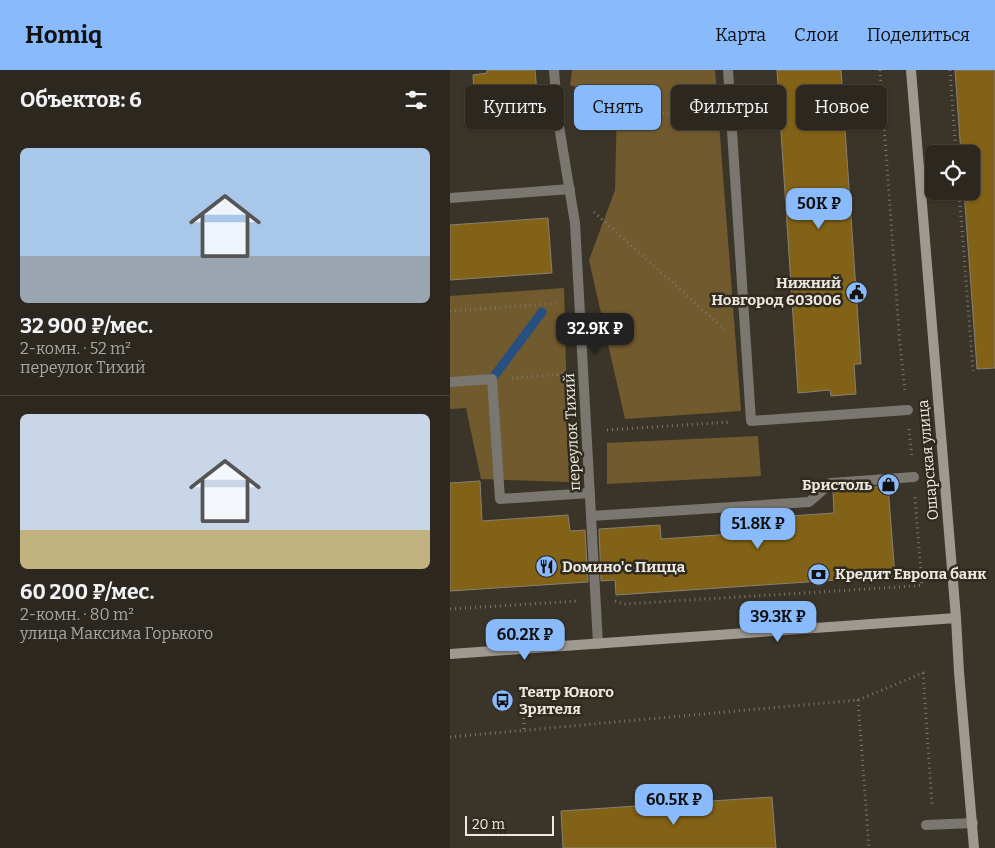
<!DOCTYPE html>
<html lang="ru">
<head>
<meta charset="utf-8">
<style>
	:root { --surface:#2c281f; --page:#343028; --text:#f1f3f6; --muted:#a6a6a4; --line:#48443d; --accent:#89bafc }
	body { margin:0; font-family:Bitter,serif; background:var(--page); color:var(--text); height:100vh; display:flex; flex-direction:column; font-size:19px; white-space:nowrap }
	* { box-sizing:border-box; margin:0 }
	p { font-size:16px; color:var(--muted) }
	.icon { flex:none; width:28px; height:28px; fill:none; stroke:currentColor; stroke-width:2; stroke-linecap:round; stroke-linejoin:round }
	.map { position:relative; flex:1; overflow:hidden }
	.panel { display:flex; flex-direction:column; background:var(--surface); width:450px }
	.panel>* { flex:none }
	.banner { position:absolute; left:15px; top:15px; width:455px; height:45px; display:flex; gap:10px }
	.controls { position:absolute; left:475px; top:75px; display:grid; gap:10px }
	.controls a { display:grid; place-items:center; width:55px; height:55px; border-radius:8px; background:var(--surface); box-shadow:0 1px 4px #0004,0 0 0 1px var(--line); font-size:25px }
	.scale { position:absolute; left:15px; bottom:12px; width:89px; box-sizing:border-box; padding-left:5px; border:2px solid #ede9e2; border-top:0; font-size:14px; line-height:18px; white-space:nowrap; color:#ede9e2; -webkit-text-stroke:4px #312b1f; paint-order:stroke }
	.price { position:absolute; translate:-50% -42px; padding:0 11px; border-radius:10px; background:var(--accent); color:#111; font-size:16px; line-height:32px; filter:drop-shadow(0 1px 2px #0008) }
	.price::after { content:''; position:absolute; left:50%; top:30px; width:15px; height:11px; margin-left:-8px; background:inherit; clip-path:polygon(0 0,100% 0,50% 100%) }
	.price.current { background:#222; color:#fff }
	ul { padding:0; list-style:none }
	li { display:grid; align-content:center; gap:10px; height:265px; padding:0 20px }
	li+li { border-top:1px solid var(--line) }
	li span { display:grid; place-items:center; height:155px; border-radius:8px; color:#555 }
	li>.icon { margin-inline-start:auto }
	span .icon { width:90px; height:90px; fill:#fffc; stroke-width:1 }
	li b { font-size:21px }
	h2 { display:flex; justify-content:space-between; align-items:center; height:60px; padding:0 20px; font-size:21px }
	.tag { padding:0 18px; border-radius:8px; background:var(--surface); box-shadow:0 1px 4px #0004,0 0 0 1px var(--line); font-size:18px; line-height:45px }
	.tag.current { background:var(--accent); color:#111 }
	header { display:flex; align-items:center; gap:30px; box-sizing:border-box; height:70px; padding:0 25px; background:var(--accent); color:#111 }
	header strong { font-size:24px }
	nav { display:flex; gap:28px; margin-inline-start:auto; font-size:18px }
	main { display:flex; flex:1; min-height:0 }
	.map>svg:first-child { display:block }
</style>
</head>
<body>
<header>
<strong>Homiq</strong>
<nav><a>Карта</a><a>Слои</a><a>Поделиться</a></nav>
</header>
<main>
<section class="panel">
<h2>Объектов: 6<svg class="icon" aria-label="filters" viewBox="0 0 24 24"><path d="M4 7h16M4 17h16"/><circle cx="9" cy="7" r="2"/><circle cx="15" cy="17" r="2"/></svg></h2>
<ul>
<li><span style="background:linear-gradient(#a9c7e8 70%,#9aa5b1 0)"><svg class="icon" aria-label="home" viewBox="0 0 24 24"><path d="M3 11l9-7 9 7M6 9v11h12V9"/></svg></span><div><b>32 900 ₽/мес.</b><p>2-комн. · 52 m²</p><p>переулок Тихий</p></div></li>
<li><span style="background:linear-gradient(#c9d6e8 75%,#c2b280 0)"><svg class="icon" aria-label="home" viewBox="0 0 24 24"><path d="M3 11l9-7 9 7M6 9v11h12V9"/></svg></span><div><b>60 200 ₽/мес.</b><p>2-комн. · 80 m²</p><p>улица Максима Горького</p></div></li>
</ul>
</section>
<div class="map">
<svg width="545" height="778" viewBox="0 0 545 778">
	<rect width="100%" height="100%" fill="#3b3529"/>
	<path fill="#715a2d" d="M122 0H265L291 341 175 349 139 190 165 120 167 33 120 15Z
		M114 218 119 412 31 409 16 338 0 339V226Z
		M308 366 311 406 157 414V373Z"/>
	<g fill="none" stroke-linecap="round" stroke-linejoin="round">
		<path stroke="#274f82" stroke-width="9" d="M42 309 92 242"/>
	</g>
	<path fill="#826216" stroke="#888073" d="M37 0H85L88 34 25 39 23 5 37 3Z
		M327 0H391L411 294H404L406 324 381 326 380 320 348 323Z
		M505 0H545V298L527 299 514 121H521V84H511Z
		M98 148 102 203 0 210V155Z
		M30 411 32 451 118 445 120 461 135 460 138 512 0 521V413Z
		M438 416 445 506 166 525 165 510 151 511 149 459 210 455 211 469 282 464 281 450 384 443 383 421 384 420Z
		M322 727 326 778H113L111 741Z"/>
	<g fill="none" stroke-linecap="round" stroke-linejoin="round">
		<path stroke="#7c776c" stroke-width="3" stroke-dasharray="1 4" stroke-linecap="butt" d="M430 0 450 275 455 321
			M500 0 506 84
			M128 49 262 40
			M509 121 523 301
			M144 142 275 260
			M0 241 109 233
			M62 308 113 304
			M459 359 462 388
			M157 360 280 352
			M165 531 174 534 450 517 472 515 465 427
			M0 539 127 531
			M73 623 74 661
			M408 630 419 778
			M0 667 408 630 473 603 482 735"/>
		<path stroke="#7a7670" stroke-width="10" d="M278 0 301 351 458 340
			M0 128 120 119
			M0 312 42 309 50 429 140 423
			M141 446 359 432 381 413 464 407
			M476 755 523 753"/>
		<path stroke="#7a7670" stroke-width="10" d="M104 0 108 50 125 153 148 574"/>
		<path stroke="#9f9a91" stroke-width="10" d="M461 0 506 548 509 602 524 778
			M0 584 506 548"/>
	</g>
	<defs>
		<symbol id="civic-disc" viewBox="-11 -11 22 22"><circle r="9.5" fill="#89bafc" stroke="#312b1f"/><path d="M-.6-6.5H3V-4.5H.6V-3L4-1V1h2V6H-6V1h2V-1L-.6-3ZM-1.2 2.5V6h2.4V2.5Z" fill="#111"/></symbol>
		<symbol id="shop-disc" viewBox="-11 -11 22 22"><circle r="9.5" fill="#89bafc" stroke="#312b1f"/><path d="M-5-2.5h2.3a2.7 3.5 0 0 1 5.4 0H5L5.5 6h-11ZM-1.5-2.5h3a1.5 2.3 0 0 0-3 0Z" fill="#111"/></symbol>
		<symbol id="restaurant-disc" viewBox="-11 -11 22 22"><circle r="9.5" fill="#89bafc" stroke="#312b1f"/><path d="M-5-6h1v4h1v-4h1v4h1v-4h1v5L-1.5 .5V6h-2V.5L-5-1ZM5-6V6H3V1.5H1.5Q1.5-4 5-6Z" fill="#111"/></symbol>
		<symbol id="bank-disc" viewBox="-11 -11 22 22"><circle r="9.5" fill="#89bafc" stroke="#312b1f"/><path d="M-6-4H6V4H-6ZM0-2.3a2.3 2.3 0 1 0 0 4.6a2.3 2.3 0 1 0 0-4.6Z" fill="#111"/></symbol>
		<symbol id="bus-disc" viewBox="-11 -11 22 22"><circle r="9.5" fill="#89bafc" stroke="#312b1f"/><path d="M-5-6H5V4H4V6H2V4H-2V6H-4V4H-5ZM-3.5-4V0h7V-4ZM-3.5 1.2v1.5H-2V1.2ZM2 1.2v1.5H3.5V1.2Z" fill="#111"/></symbol>
	</defs>
	<g fill-rule="evenodd">
		<use href="#civic-disc" x="394" y="210" width="25" height="25"/>
		<use href="#shop-disc" x="426" y="402" width="25" height="25"/>
		<use href="#restaurant-disc" x="84" y="484" width="25" height="25"/>
		<use href="#bank-disc" x="356" y="492" width="25" height="25"/>
		<use href="#bus-disc" x="40" y="618" width="25" height="25"/>
	</g>
	<g text-anchor="middle" dominant-baseline="central" stroke-width="5" stroke-linejoin="round" paint-order="stroke">
		<g font-size="15" font-weight="bold" fill="#ede9e2" stroke="#312b1f" text-anchor="start">
			<text x="391" y="213" text-anchor="end">Нижний<tspan x="391" dy="17">Новгород 603006</tspan></text>
			<text x="422" y="415" text-anchor="end">Бристоль</text>
			<text x="112" y="497">Dомино'с Пицца</text>
			<text x="385" y="504">Кредит Европа банк</text>
			<text x="69" y="622">Театр Юного<tspan x="69" dy="17">Зрителя</tspan></text>
		</g>
		<g font-size="15" fill="#ede9e2" stroke="#312b1f">
			<text transform="translate(122 362) rotate(-93)">переулок Тихий</text>
			<text transform="translate(478 390) rotate(-95)">Ошарская улица</text>
		</g>
	</g>
</svg>
<div class="controls">
<a><svg class="icon" aria-label="locate" viewBox="0 0 24 24"><circle cx="12" cy="12" r="6"/><path d="M12 2v4M12 18v4M2 12h4M18 12h4"/></svg></a>
</div>
<div class="scale">20 m</div>
<b class="price" style="left:369px;top:160px">50K ₽</b>
<b class="price current" style="left:145px;top:285px">32.9K ₽</b>
<b class="price" style="left:308px;top:480px">51.8K ₽</b>
<b class="price" style="left:328px;top:573px">39.3K ₽</b>
<b class="price" style="left:75px;top:591px">60.2K ₽</b>
<b class="price" style="left:224px;top:756px">60.5K ₽</b>
<div class="banner">
<a class="tag">Купить</a>
<a class="tag current">Снять</a>
<a class="tag">Фильтры</a>
<a class="tag">Новое</a>
</div>
</div>
</main>
</body>
</html>
